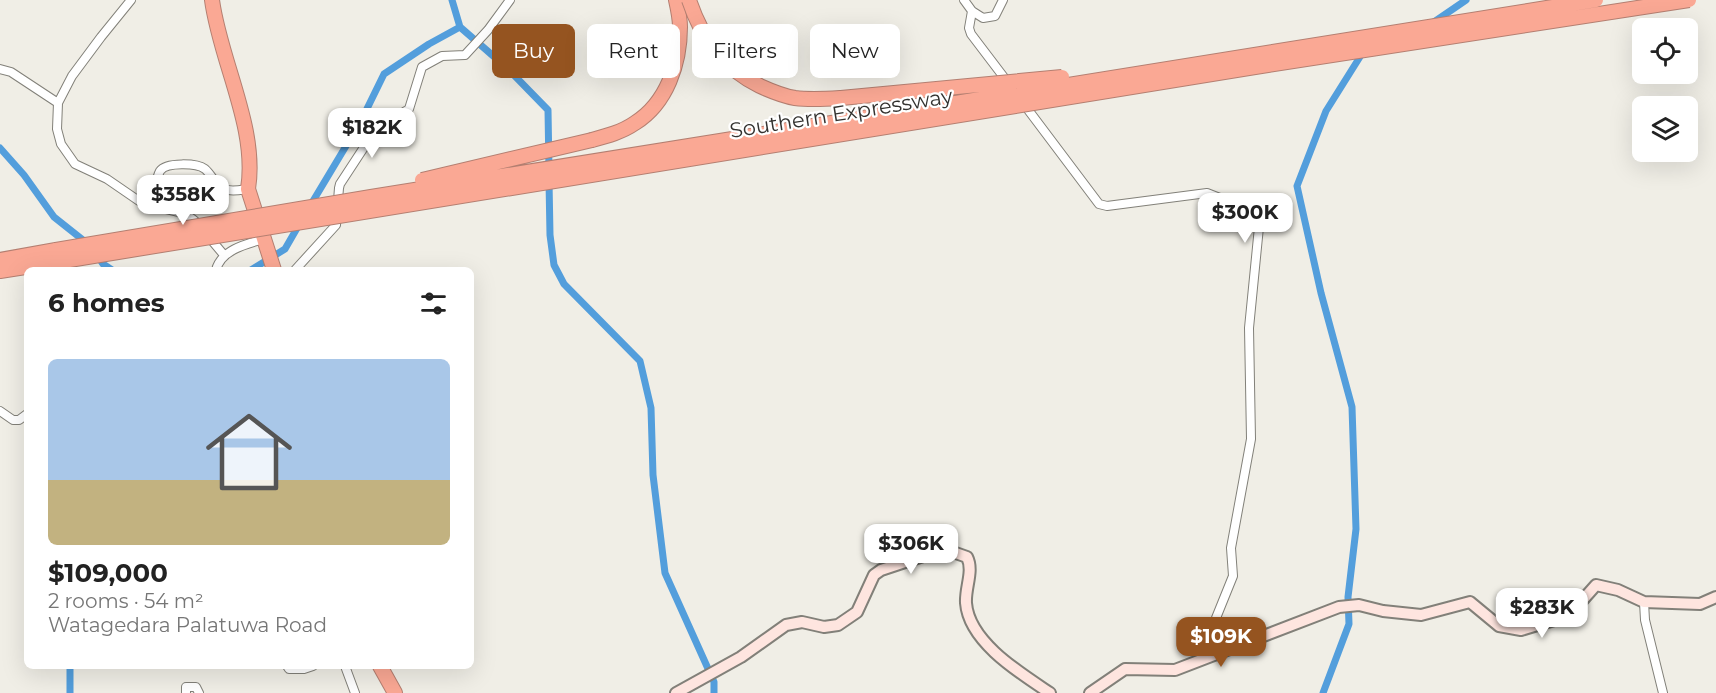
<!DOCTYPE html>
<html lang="en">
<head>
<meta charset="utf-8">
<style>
	:root { --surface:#fff; --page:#f2f2f2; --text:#222; --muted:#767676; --accent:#955420 }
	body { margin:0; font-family:Montserrat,sans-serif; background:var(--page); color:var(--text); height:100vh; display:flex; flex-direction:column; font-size:22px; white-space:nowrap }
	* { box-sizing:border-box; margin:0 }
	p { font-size:20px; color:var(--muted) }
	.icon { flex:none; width:33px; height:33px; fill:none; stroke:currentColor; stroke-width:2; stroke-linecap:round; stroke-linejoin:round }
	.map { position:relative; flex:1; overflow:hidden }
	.drawer { position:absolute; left:24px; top:267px; width:450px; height:402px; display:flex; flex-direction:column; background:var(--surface); border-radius:9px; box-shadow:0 6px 24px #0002 }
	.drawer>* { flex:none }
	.banner { position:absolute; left:492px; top:24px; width:570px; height:54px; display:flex; gap:12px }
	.fabs { position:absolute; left:1632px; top:18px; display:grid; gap:12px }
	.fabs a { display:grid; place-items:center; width:66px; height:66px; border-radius:9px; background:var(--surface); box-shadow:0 6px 24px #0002; font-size:30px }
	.price { position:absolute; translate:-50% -51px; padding:0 14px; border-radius:12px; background:#fff; color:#222; font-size:20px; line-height:39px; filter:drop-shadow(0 2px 3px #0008) }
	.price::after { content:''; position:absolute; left:50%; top:36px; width:18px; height:14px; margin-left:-9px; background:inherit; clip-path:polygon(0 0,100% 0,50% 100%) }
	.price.on { background:var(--accent); color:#fff }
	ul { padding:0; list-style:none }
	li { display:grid; align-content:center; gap:12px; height:318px; padding:0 24px }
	li span { display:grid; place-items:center; height:186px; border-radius:9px; color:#555 }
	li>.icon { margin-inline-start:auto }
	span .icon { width:108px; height:108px; fill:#fffc; stroke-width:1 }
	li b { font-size:26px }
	h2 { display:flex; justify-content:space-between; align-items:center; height:72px; padding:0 24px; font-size:26px }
	.pill { padding:0 21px; border-radius:9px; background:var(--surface); box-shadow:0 6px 24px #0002; font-size:21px; line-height:54px }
	.pill.on { background:var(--accent); color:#fff }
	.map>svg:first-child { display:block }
</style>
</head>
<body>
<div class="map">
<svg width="1716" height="693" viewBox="0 0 1716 693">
	<rect width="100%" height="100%" fill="#f0eee6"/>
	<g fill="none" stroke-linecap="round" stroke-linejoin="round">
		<path stroke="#539edc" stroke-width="7" d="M452 0 460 27 507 68 548 110 549 170
			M1434 22 1466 0
			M0 148 24 175 54 217 88 244
			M549 181 550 235 554 265 564 284 640 361 651 408 653 475 665 573 714 682V693
			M310 206 361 121 384 74 429 44 460 27
			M97 255 103 264 112 270
			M251 270 285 249 300 223
			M70 693V666
			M1323 693 1349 624 1348 597 1356 529 1352 407 1321 293 1297 186 1326 111 1363 52"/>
		<defs>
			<path id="street" d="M131 0 101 37 72 76 58 103 57 129 61 144 75 164 107 179 139 201 144 202 153 198C155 190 156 178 160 171 166 162 197 163 205 169 212 175 215 185 224 189 231 192 240 190 248 189
				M964 0 972 11 983 18 995 16 1003 0
				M972 11 969 28 971 34 1009 84
				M0 69 11 72 58 103
				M1023 103 1099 204 1107 206 1207 193 1253 211 1259 227 1249 328 1251 439 1231 548 1233 576 1216 618 1217 622 1244 644
				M144 202C166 213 183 206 201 227
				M208 236 224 255
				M216 270C221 250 246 244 264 239
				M295 270 336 225 339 188 340 184 376 129 409 109 422 67 442 56 465 55 488 30 510 0
				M0 411 13 420H19L27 414
				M1644 602 1645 620 1663 693
				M287 666 289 669H304L313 666
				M345 666 355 693
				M186 692V687H196L199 693"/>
			<path id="secondary" d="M676 693 741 657 786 625 802 622 824 627 838 625 857 612 874 575 881 570 938 551H950L967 557C974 571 965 587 966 603 969 642 1020 673 1050 693
				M1090 693 1125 669 1175 670 1339 607 1359 605 1383 611 1421 615 1470 602 1499 626 1521 630 1564 617 1580 603 1596 585 1618 590 1644 602 1700 604 1716 597"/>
			<path id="highway" d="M212 0C220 61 258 128 248 189L274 270
				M592 140C607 136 622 132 635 123 667 103 680 63 680 27 680 18 678 9 676 0
				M0 260 56 250
				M0 271 57 262
				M380 666 395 693"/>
		</defs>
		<use href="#street" stroke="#828079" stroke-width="10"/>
		<use href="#secondary" stroke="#828079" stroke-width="14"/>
		<use href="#highway" stroke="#b47f71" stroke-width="16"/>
		<use href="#street" stroke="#fff" stroke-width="8"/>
		<use href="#secondary" stroke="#fee5df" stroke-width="10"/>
		<use href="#highway" stroke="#faa894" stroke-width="14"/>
		<defs>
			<path id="highway-bridge" d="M689 0C702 39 723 68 760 86 771 91 783 96 795 98 810 100 825 99 841 98L1062 77
				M422 180 592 140
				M56 250 371 197 1596 0
				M57 262 1255 67 1689 0"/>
		</defs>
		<use href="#highway-bridge" stroke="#b47f71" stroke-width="16" stroke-linecap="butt"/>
		<use href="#highway-bridge" stroke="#faa894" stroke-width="14"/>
	</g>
	<g text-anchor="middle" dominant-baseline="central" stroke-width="4.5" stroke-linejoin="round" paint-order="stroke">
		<g font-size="21" fill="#33322f" stroke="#fff">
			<text transform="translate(841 113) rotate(-9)">Southern Expressway</text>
		</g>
	</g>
</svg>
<div class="fabs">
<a><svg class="icon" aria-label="locate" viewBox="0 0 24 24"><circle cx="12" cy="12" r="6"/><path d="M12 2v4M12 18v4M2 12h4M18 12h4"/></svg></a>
<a><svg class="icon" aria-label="layers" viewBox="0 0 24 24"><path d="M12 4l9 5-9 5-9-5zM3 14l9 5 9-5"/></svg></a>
</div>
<b class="price" style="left:372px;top:159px">$182K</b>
<b class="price" style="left:183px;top:226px">$358K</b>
<b class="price" style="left:1245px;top:244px">$300K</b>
<b class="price" style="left:911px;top:575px">$306K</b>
<b class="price" style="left:1542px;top:639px">$283K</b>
<b class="price on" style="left:1221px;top:668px">$109K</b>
<div class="banner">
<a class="pill on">Buy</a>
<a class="pill">Rent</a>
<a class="pill">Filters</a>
<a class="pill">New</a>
</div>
<section class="drawer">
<h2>6 homes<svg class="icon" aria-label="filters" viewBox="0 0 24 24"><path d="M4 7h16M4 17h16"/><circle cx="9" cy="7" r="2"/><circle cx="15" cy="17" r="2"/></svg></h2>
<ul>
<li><span style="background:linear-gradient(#a9c7e8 65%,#c2b280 0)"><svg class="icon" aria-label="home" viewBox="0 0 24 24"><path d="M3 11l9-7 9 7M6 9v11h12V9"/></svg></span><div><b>$109,000</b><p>2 rooms · 54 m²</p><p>Watagedara Palatuwa Road</p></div></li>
</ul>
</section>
</div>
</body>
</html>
